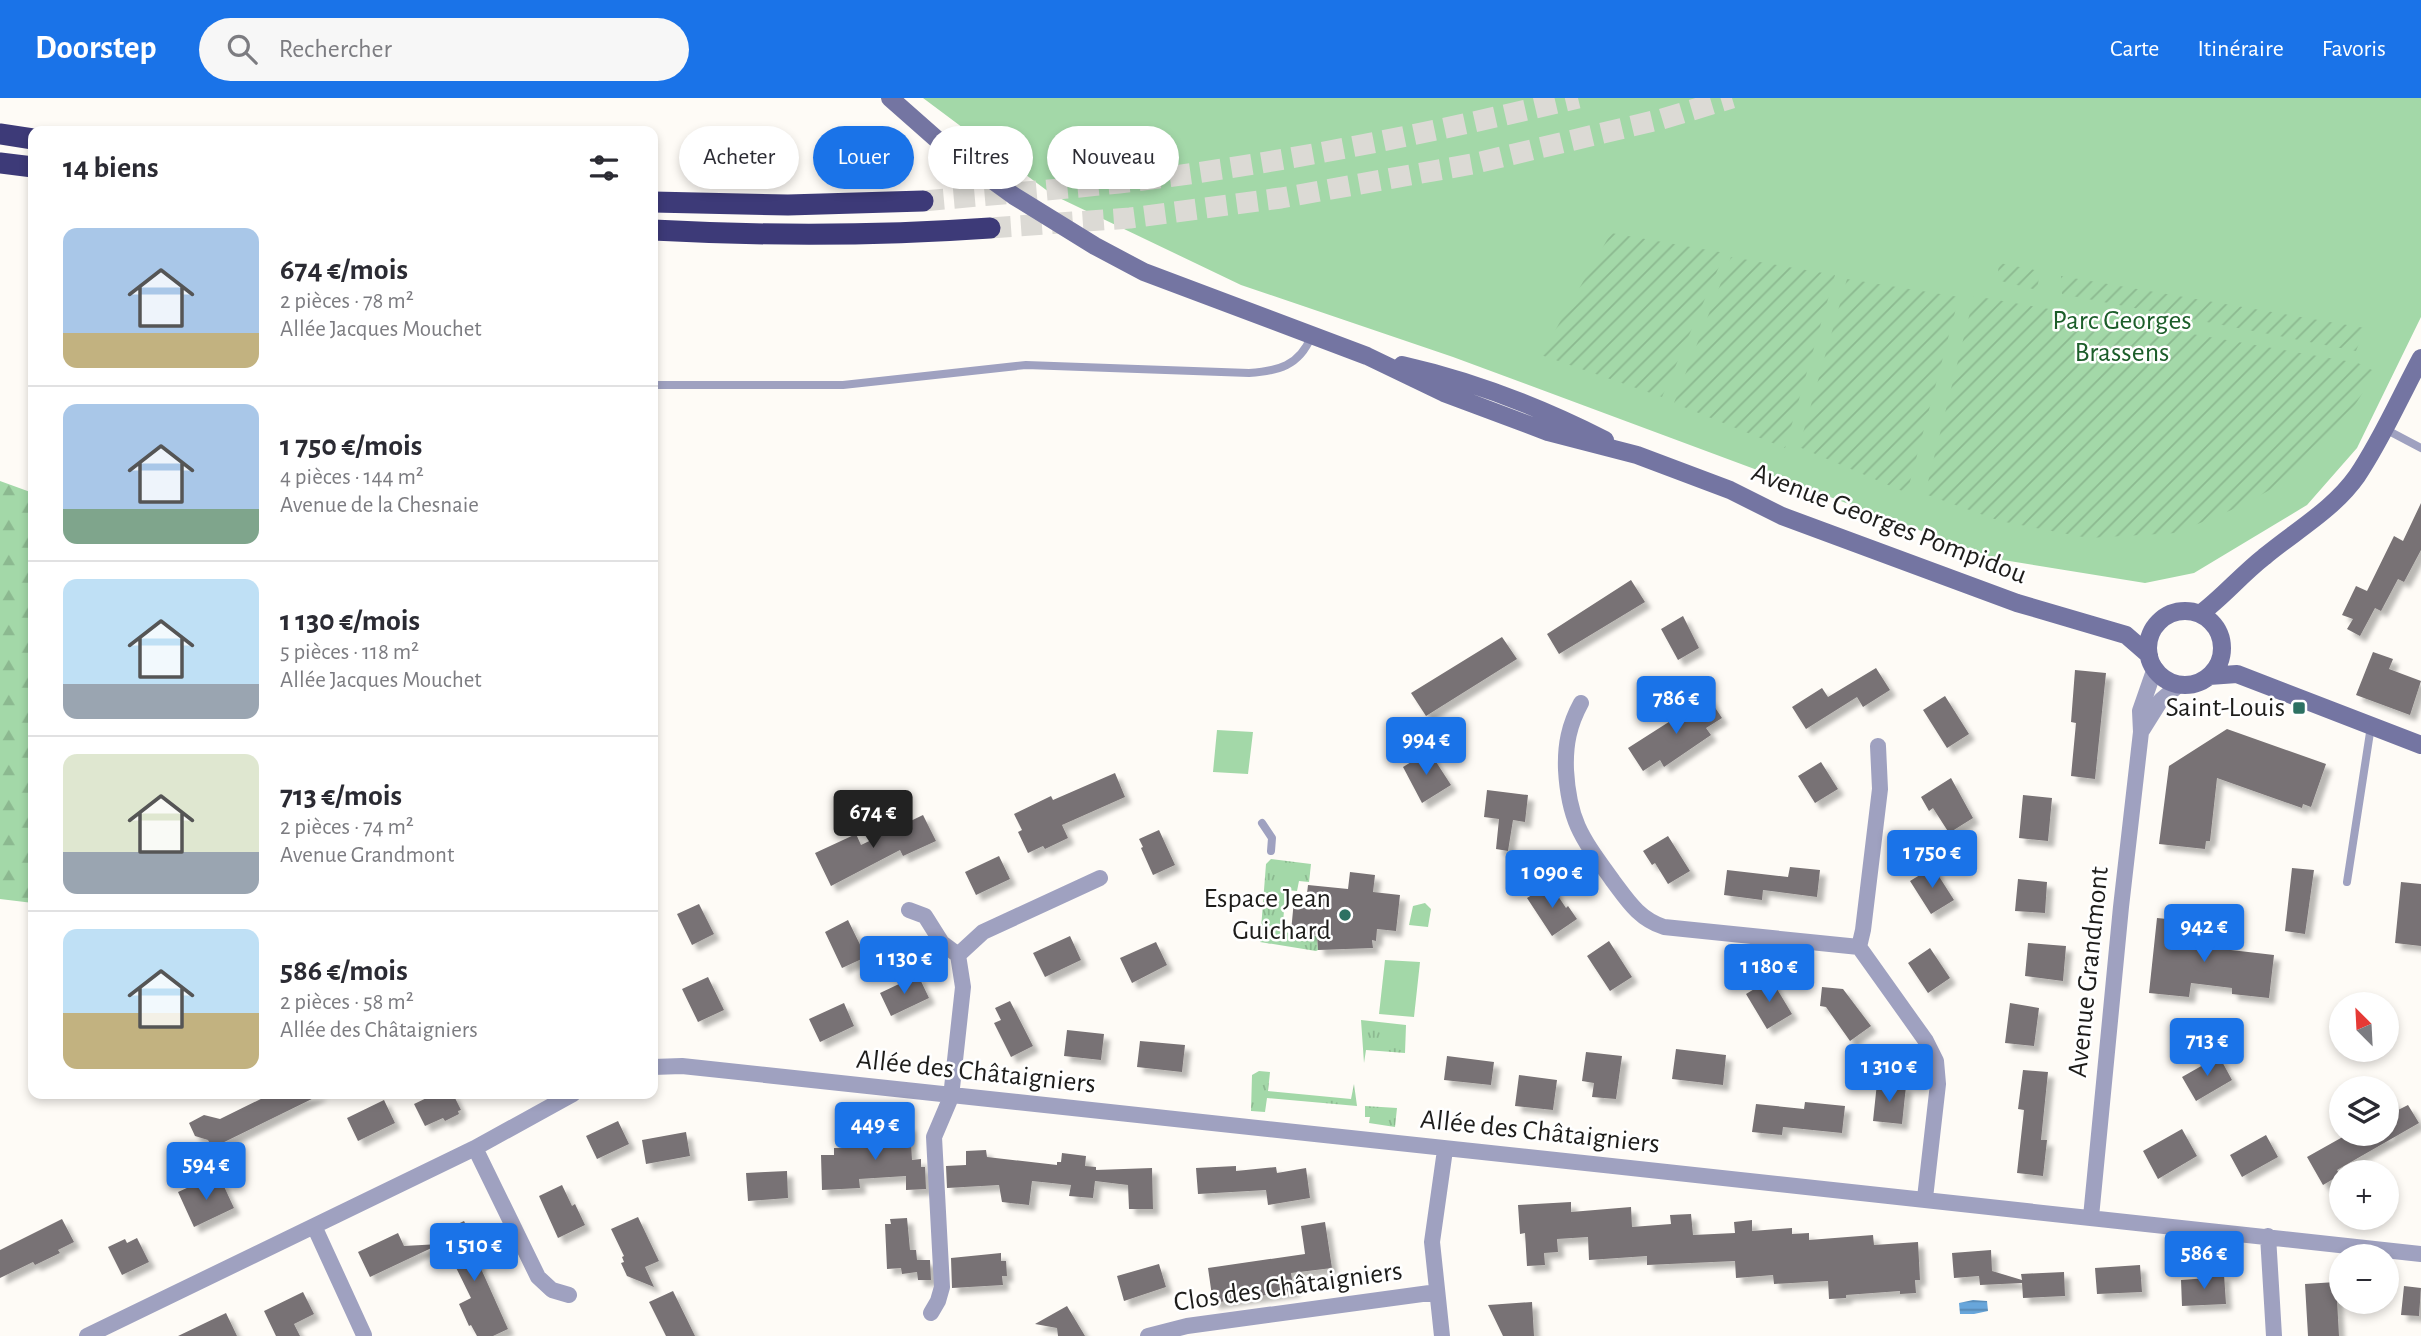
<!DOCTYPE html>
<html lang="fr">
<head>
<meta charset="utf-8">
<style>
	:root { --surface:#fff; --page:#f7f7f7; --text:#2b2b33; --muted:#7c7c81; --line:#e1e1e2; --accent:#1a73e8 }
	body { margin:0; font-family:"Alegreya Sans",sans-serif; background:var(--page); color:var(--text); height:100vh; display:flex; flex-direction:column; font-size:26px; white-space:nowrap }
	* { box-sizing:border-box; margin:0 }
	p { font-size:23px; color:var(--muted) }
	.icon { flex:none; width:38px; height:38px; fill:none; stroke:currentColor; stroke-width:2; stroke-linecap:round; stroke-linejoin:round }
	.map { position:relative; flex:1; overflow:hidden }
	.sheet { position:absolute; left:28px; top:28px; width:630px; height:973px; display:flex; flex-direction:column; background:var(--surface); border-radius:14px; box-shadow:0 4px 10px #0003 }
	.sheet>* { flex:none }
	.top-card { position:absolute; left:679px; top:28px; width:665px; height:63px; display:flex; gap:14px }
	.needle { width:46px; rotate:336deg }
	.tools { position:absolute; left:2329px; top:894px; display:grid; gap:14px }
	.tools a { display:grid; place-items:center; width:70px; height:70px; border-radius:50%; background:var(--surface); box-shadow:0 4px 10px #0003; font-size:35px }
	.price { position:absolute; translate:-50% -60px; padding:0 16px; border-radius:7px; background:var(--accent); color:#fff; font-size:23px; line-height:46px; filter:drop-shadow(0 2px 4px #0008) }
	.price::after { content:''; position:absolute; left:50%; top:42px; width:21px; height:16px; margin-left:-10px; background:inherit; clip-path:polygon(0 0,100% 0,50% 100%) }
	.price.active { background:#222; color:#fff }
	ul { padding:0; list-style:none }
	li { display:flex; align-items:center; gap:21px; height:175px; padding:0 35px }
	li+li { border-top:2px solid var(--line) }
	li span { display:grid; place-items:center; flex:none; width:196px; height:140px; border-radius:14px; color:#555 }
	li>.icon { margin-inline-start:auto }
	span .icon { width:84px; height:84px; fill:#fffc; stroke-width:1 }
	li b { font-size:30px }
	h2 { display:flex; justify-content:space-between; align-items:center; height:84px; padding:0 35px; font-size:30px }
	.pill { padding:0 24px; border-radius:32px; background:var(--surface); box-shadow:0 4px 10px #0003; font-size:24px; line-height:63px }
	.pill.active { background:var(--accent); color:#fff }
	header { display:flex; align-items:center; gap:42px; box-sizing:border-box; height:98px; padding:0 35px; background:var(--accent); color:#fff }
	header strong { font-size:33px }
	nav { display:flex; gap:38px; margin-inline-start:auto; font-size:24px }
	.search { width:490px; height:63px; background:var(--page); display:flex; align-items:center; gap:18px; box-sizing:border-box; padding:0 24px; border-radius:38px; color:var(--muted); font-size:26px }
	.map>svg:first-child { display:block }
</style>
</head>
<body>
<header>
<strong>Doorstep</strong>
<div class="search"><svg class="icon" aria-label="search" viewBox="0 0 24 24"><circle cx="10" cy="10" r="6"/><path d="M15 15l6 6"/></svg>Rechercher</div>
<nav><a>Carte</a><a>Itinéraire</a><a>Favoris</a></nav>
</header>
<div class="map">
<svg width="2421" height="1238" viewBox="0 0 2421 1238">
	<defs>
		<pattern id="grass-tufts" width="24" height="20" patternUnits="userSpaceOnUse" patternTransform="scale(1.75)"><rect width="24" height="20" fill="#a3d8a8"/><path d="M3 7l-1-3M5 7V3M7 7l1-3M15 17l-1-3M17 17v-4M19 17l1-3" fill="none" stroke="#8cb990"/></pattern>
		<pattern id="forest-firs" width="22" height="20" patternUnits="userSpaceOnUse" patternTransform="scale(1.75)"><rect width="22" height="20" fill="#a3d8a8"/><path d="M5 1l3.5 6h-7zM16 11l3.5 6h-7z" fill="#8cb990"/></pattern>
		<pattern id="garden-furrows" width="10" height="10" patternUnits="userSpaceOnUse" patternTransform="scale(1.75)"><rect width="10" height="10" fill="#a3d8a8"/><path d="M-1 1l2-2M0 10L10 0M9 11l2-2" fill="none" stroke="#8cb990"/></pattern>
		<pattern id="water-rules" width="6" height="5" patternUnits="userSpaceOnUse" patternTransform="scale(1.75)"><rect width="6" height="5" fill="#68a6db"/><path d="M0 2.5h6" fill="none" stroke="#5587b1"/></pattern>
		<filter id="shadow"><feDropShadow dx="6" dy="6" stdDeviation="2" flood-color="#0004"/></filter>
	</defs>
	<rect width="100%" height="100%" fill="#fefbf6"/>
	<path fill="url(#grass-tufts)" d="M1271 761 1311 766 1309 784 1299 783 1297 793 1286 792 1282 834 1317 838 1318 852 1316 853 1260 844 1266 766Z
		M1361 922 1406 927 1405 955 1366 952 1364 965Z
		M1259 973 1270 974 1268 993 1351 1001 1354 986 1357 1008 1267 1000 1265 1014 1251 1013 1252 977Z
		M1365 1008 1397 1010 1395 1029 1369 1025 1370 1019H1365Z"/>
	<path fill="url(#forest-firs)" d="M0 383 33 395V805L0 801Z"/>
	<path fill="#a3d8a8" d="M923 0H2421V219L2357 350 2307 407 2194 475 2145 485 1997 461 1453 259 1241 187 1053 97Z
		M1217 632 1253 634 1248 676 1213 674Z
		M1425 805 1431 811 1428 829 1409 827 1413 808Z
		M1385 862 1420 864 1414 919 1379 916Z"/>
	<path fill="url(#garden-furrows)" d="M1611 135 1725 155 1662 299 1541 257Z
		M1731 159 1835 177 1785 350 1674 305Z
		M1999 165 2040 173 2037 192 1997 182Z
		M2061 178 2365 230V231L2356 253 2062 196Z
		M1847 181 1959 199 1907 395 1799 349Z
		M1974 198 2358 265 2376 274 2339 332 2300 375 2241 408 2176 435 2088 440 2000 423 1925 396Z"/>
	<path fill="url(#water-rules)" d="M1973 1202 1987 1203 1988 1213 1974 1216H1960L1959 1205Z"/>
	<path fill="#787274" filter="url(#shadow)" d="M2421 405V452L2404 484 2398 481 2381 513 2375 510 2360 538 2347 531 2353 521 2342 517 2356 488 2367 493 2394 438 2403 443Z
		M1631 482 1645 504 1559 556 1547 536Z
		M1683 518 1699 550 1678 562 1661 531Z
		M1502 539 1517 561 1426 618 1411 595Z
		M2373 554 2393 561 2389 571 2421 583 2410 617 2356 597Z
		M1876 570 1890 592 1863 609 1857 599 1806 631 1792 609 1822 590 1828 599Z
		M2075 572 2106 575 2095 681 2071 678 2076 625 2071 624Z
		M1945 598 1969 636 1947 650 1923 612Z
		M1708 599 1722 620 1706 630 1711 637 1664 669 1660 662 1643 673 1628 650Z
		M2227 631 2326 666 2311 709 2303 706 2302 710 2217 680 2210 743H2206L2205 751 2159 746 2169 668Z
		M1429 653 1451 687 1422 705 1403 669Z
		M1821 664 1838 691 1815 705 1798 678Z
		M1115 675 1125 699 1062 727 1068 740 1045 751 1043 748 1028 755 1018 734 1022 732 1014 716 1051 698 1053 702Z
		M1951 680 1973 720 1949 735 1933 710 1929 713 1921 699Z
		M1487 692 1528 697 1525 724 1513 722 1508 753 1496 751 1499 721 1484 719Z
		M2023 697 2052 700 2048 743 2019 740Z
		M923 717 936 743 903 758 900 752 831 788 815 755 856 736 861 747Z
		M1159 732 1175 767 1153 777 1141 750 1143 749 1139 741Z
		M1668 738 1690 773 1668 786 1655 765 1652 767 1643 753Z
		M999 758 1010 781 976 797 965 774Z
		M1790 769 1820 772 1817 799 1763 792 1762 802 1724 797 1727 772 1788 779Z
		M1933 769 1954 802 1931 816 1910 783Z
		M2292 770 2314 772 2305 836 2285 833Z
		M1350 774 1375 777 1373 794 1400 797 1396 833 1377 831 1376 843 1372 842 1373 850 1318 852 1317 837 1291 834 1294 802 1306 804 1308 787 1348 791Z
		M2018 781 2047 784 2045 815 2015 813Z
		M2401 784 2421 786V848L2395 845Z
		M1550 786 1566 810 1568 808 1577 821 1552 838 1527 800Z
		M699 806 714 836 692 847 677 816Z
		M2157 820 2197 824 2195 839 2206 840 2205 849 2274 857 2269 900 2232 896V890L2191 885 2189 899 2149 895Z
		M848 822 866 859 842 870 825 834Z
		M1070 838 1081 862 1045 879 1033 855Z
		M1609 843 1632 879 1610 893 1587 858Z
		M1156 844 1167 867 1132 885 1120 860Z
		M2028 845 2066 848 2063 883 2025 878Z
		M1930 850 1950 880 1928 895 1908 865Z
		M918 877 929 900 891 918 880 895Z
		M708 879 724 912 698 924 682 891Z
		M1771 881 1792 916 1767 931 1746 896Z
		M1822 889 1843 891 1871 928 1850 943 1826 909 1820 908Z
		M1010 903 1033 948 1011 959 994 925 1001 922 995 910Z
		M844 905 854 928 820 944 809 921Z
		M2010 905 2039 910 2034 948 2005 945Z
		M1067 932 1104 936 1101 962 1064 958Z
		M1140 943 1185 947 1182 974 1137 969Z
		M1676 951 1726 957 1723 987 1672 981Z
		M1586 954 1622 958 1616 1001 1592 999 1594 985 1582 983Z
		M1447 958 1494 964 1491 987 1444 982Z
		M2219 958 2232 982 2196 1003 2182 979Z
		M2023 972 2048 974 2041 1042H2047L2043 1078 2017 1075 2024 1012 2018 1011Z
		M1519 977 1557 982 1553 1012 1515 1008Z
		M1877 985 1906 988 1902 1026 1873 1023Z
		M271 996H322L212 1050 208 1042 195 1038 189 1025 204 1017 220 1021Z
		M435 996H453L461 1012 458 1013 459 1016 445 1023 443 1020 425 1028 414 1006Z
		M2387 996 2398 1012 2408 1007 2419 1025 2337 1072 2340 1077 2323 1087 2307 1059 2348 1036H2387Z
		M384 1002 395 1025 358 1043 347 1020Z
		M1805 1004 1845 1008 1842 1035 1783 1029 1782 1037 1752 1034 1756 1006 1804 1011Z
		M618 1023 629 1046 597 1061 586 1038Z
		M910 1027 912 1062 921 1061V1069H925L926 1091 906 1092V1078L859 1081 860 1090 822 1092 821 1057H834V1050H872L871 1030Z
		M2182 1031 2197 1058 2158 1081 2143 1053Z
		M686 1034 690 1058 646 1066 642 1042Z
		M2266 1037 2278 1059 2242 1079 2230 1057Z
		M986 1052 987 1059 1057 1067V1064H1061L1062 1055 1086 1058 1085 1068 1096 1069V1072L1152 1070 1153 1111H1129L1128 1087 1095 1083 1093 1100 1069 1098 1071 1087 1032 1083 1029 1107 1002 1104 999 1087 947 1090 946 1068 966 1067V1053Z
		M1236 1068V1073L1276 1069 1277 1075 1306 1070 1310 1100 1268 1107 1266 1092 1198 1096 1196 1070Z
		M787 1073 788 1100 748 1103 746 1075Z
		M221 1082 234 1110 194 1129 178 1094 200 1084 203 1091Z
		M562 1087 572 1108 575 1106 585 1127 558 1140 539 1098Z
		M1571 1104V1114L1631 1109 1632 1129 1671 1126 1670 1117 1691 1116 1693 1137 1735 1135 1734 1124 1752 1122V1133L1792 1130V1136L1809 1135V1142L1873 1137 1874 1147 1918 1144 1920 1182H1915L1916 1195 1900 1196V1193L1846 1197V1200L1829 1201 1828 1183 1774 1186 1773 1177 1736 1180 1735 1163 1647 1167V1158L1589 1162 1588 1139 1557 1141 1558 1154 1544 1155 1545 1167 1527 1168 1525 1135 1520 1136 1518 1107Z
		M638 1119 659 1163 645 1169 654 1189 627 1178 621 1165 624 1164 622 1159 624 1158 611 1131Z
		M907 1120 910 1152H916L917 1162H930L931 1182H918L917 1174 902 1176 901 1170 887 1171 885 1126H891L890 1121Z
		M62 1121 74 1144 58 1152 60 1155 35 1167 33 1164 0 1180V1152Z
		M464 1123 483 1162 478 1164 508 1231 493 1238H477L471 1227 469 1228 459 1206 471 1200 439 1135Z
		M1325 1124 1332 1170 1291 1175 1294 1193 1213 1205 1208 1170 1305 1156 1301 1128Z
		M398 1135 404 1148 440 1146 370 1179 358 1154Z
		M137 1140 149 1164 122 1177 108 1149 125 1141 127 1145Z
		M1991 1152 1992 1173 2022 1182 2021 1176 2064 1174 2065 1198 2023 1200 2022 1185 1980 1187 1979 1178 1954 1180 1952 1155Z
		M1001 1155V1163H1006L1007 1178H1002L1003 1187 952 1190 951 1160Z
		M1159 1166 1166 1189 1124 1203 1117 1178Z
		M2140 1167 2142 1194 2097 1196 2095 1170Z
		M2224 1176 2226 1206 2182 1208 2181 1182 2208 1180V1177Z
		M2336 1184 2339 1238H2308L2305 1186Z
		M2404 1188 2421 1190 2419 1218 2401 1217Z
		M673 1193 695 1238H666L649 1204Z
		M303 1194 314 1216 294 1226 300 1238H276L264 1213Z
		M1532 1204 1534 1238H1503L1488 1207Z
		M1067 1208 1085 1238H1058L1057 1230 1035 1226Z
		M226 1215 237 1238H178Z"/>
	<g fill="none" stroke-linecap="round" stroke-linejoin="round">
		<path stroke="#dcdad5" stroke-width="21" stroke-dasharray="21 10" stroke-linecap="butt" d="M923 103C988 97 1054 92 1119 85 1273 67 1427 36 1578 0
			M990 130 1130 120 1281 100 1472 66 1662 21 1732 0"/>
		<path stroke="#9fa1c0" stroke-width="8" d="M653 287H843L1026 267 1249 275C1278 273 1299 268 1311 239
			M2385 331 2421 350
			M1262 725 1272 740 1271 753
			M2347 784 2371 628"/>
		<path stroke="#9fa1c0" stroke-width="16" d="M1581 605C1569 627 1565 647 1566 672 1569 725 1583 741 1613 783 1628 803 1639 821 1664 829L1859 849 1863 832 1880 691 1878 648
			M2141 634 2161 602 2180 586
			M909 812 925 818 942 845 958 857
			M1859 849 1926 943 1936 963 1938 986 1925 1100
			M653 969 682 968C1261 1034 1842 1089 2421 1156
			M475 1050 538 1179 552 1192 569 1197
			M2091 1119 2121 809 2141 634 2140 613 2155 570
			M314 1128 364 1237
			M2268 1138 2274 1238
			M931 1215 938 1203 942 1189 934 1039 951 999 963 889 958 857 983 834 1100 780
			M87 1238 475 1050 573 996
			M1148 1238 1187 1228 1437 1194
			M1442 1238 1432 1144 1445 1052"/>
		<path stroke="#7475a2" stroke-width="18" d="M890 0 941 45 1014 98 1095 148 1144 174 1367 258 1444 295 1548 334 1637 357 1730 392 1782 418 2017 505 2126 537 2149 557
			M1402 267C1473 283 1540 309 1605 342
			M2148 550a37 37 0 1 1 74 0a37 37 0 1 1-74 0Z
			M2200 516C2223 499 2241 477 2264 459 2295 433 2333 412 2357 378 2382 341 2400 299 2421 260
			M2209 578 2237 576 2421 647"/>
		<path stroke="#3d3a78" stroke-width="21" d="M0 36 33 41
			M0 65 33 69
			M653 104 788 107 923 103
			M653 132C765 138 877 138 990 130"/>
	</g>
	<g fill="#2d7162" stroke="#fff" stroke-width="2.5">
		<rect x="2292" y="603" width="14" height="14" rx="3.5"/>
		<circle cx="1345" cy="817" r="7"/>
	</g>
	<g text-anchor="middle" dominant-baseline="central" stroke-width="5" stroke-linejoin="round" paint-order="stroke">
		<g font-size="28" fill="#1c5e2a" stroke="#fff">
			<text x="2122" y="223">Parc Georges<tspan x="2122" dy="32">Brassens</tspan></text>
		</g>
		<g font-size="28" fill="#1e1d1b" stroke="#fff">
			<text transform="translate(1889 426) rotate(21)">Avenue Georges Pompidou</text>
			<text transform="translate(2089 874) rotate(-84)">Avenue Grandmont</text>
			<text transform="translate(976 974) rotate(6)">Allée des Châtaigniers</text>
			<text transform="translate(1540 1034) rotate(6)">Allée des Châtaigniers</text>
			<text transform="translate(1288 1189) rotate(-8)">Clos des Châtaigniers</text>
		</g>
		<g font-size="28" fill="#1e1d1b" stroke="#fff" text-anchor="end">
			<text x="2285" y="610">Saint-Louis</text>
			<text x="1331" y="801">Espace Jean<tspan x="1331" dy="32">Guichard</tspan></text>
		</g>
	</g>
</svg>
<div class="tools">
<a><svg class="needle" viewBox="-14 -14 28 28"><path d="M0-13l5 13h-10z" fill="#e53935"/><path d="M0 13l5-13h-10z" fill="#7c7c81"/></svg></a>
<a><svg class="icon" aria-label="layers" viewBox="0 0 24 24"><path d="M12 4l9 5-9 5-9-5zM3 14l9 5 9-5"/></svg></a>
<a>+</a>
<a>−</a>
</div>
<b class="price" style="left:1676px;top:638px">786 €</b>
<b class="price" style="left:1426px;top:679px">994 €</b>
<b class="price active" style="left:873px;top:752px">674 €</b>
<b class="price" style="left:1932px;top:792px">1 750 €</b>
<b class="price" style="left:1552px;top:812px">1 090 €</b>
<b class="price" style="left:2204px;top:866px">942 €</b>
<b class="price" style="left:904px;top:898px">1 130 €</b>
<b class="price" style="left:1769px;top:906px">1 180 €</b>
<b class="price" style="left:2207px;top:980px">713 €</b>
<b class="price" style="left:1889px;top:1006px">1 310 €</b>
<b class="price" style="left:875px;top:1064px">449 €</b>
<b class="price" style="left:206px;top:1104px">594 €</b>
<b class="price" style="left:474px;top:1185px">1 510 €</b>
<b class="price" style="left:2204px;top:1193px">586 €</b>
<div class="top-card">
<a class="pill">Acheter</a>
<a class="pill active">Louer</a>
<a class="pill">Filtres</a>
<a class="pill">Nouveau</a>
</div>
<section class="sheet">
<h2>14 biens<svg class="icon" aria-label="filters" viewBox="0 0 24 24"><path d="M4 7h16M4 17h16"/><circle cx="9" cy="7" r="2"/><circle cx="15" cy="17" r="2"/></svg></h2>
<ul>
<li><span style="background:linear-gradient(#a9c7e8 75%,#c2b280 0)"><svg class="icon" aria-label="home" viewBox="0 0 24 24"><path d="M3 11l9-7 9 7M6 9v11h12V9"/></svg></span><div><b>674 €/mois</b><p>2 pièces · 78 m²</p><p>Allée Jacques Mouchet</p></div></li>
<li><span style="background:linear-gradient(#a9c7e8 75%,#7fa58c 0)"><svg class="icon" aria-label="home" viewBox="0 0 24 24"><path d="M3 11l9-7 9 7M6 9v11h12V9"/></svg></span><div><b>1 750 €/mois</b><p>4 pièces · 144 m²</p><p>Avenue de la Chesnaie</p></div></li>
<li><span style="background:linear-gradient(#bfe0f5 75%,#9aa5b1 0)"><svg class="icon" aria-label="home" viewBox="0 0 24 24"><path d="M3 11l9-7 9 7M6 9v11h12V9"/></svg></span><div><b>1 130 €/mois</b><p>5 pièces · 118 m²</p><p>Allée Jacques Mouchet</p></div></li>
<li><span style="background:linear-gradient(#dfe7d0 70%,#9aa5b1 0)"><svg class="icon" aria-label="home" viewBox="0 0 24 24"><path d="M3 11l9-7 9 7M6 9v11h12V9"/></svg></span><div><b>713 €/mois</b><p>2 pièces · 74 m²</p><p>Avenue Grandmont</p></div></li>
<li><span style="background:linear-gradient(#bfe0f5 60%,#c2b280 0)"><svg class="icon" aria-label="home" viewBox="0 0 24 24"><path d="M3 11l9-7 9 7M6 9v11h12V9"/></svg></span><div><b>586 €/mois</b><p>2 pièces · 58 m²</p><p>Allée des Châtaigniers</p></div></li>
</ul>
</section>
</div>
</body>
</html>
